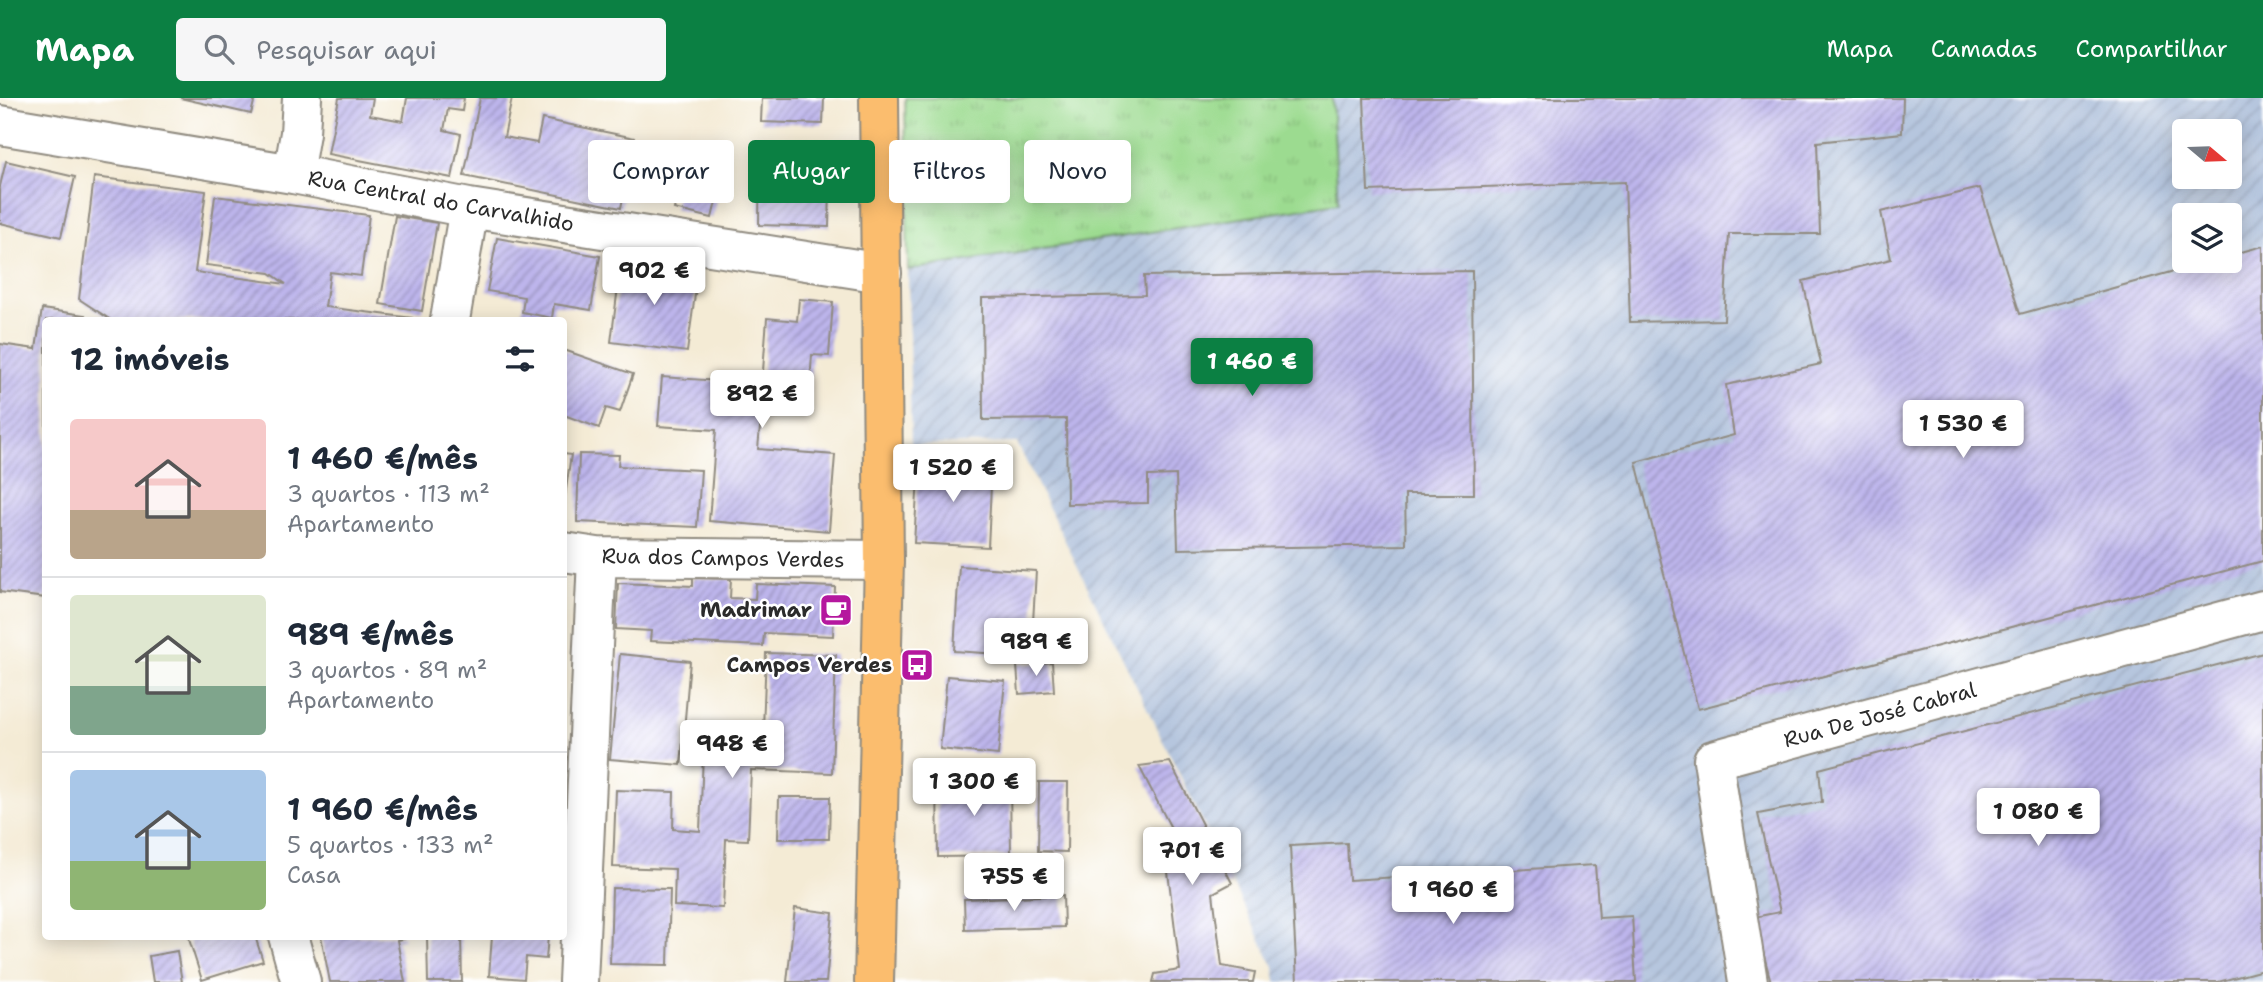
<!DOCTYPE html>
<html lang="pt">
<head>
<meta charset="utf-8">
<style>
	:root { --surface:#fff; --page:#f6f6f7; --text:#1f2937; --muted:#747a83; --line:#e0e1e3; --accent:#0b8043 }
	body { margin:0; font-family:"Shantell Sans",sans-serif; background:var(--page); color:var(--text); height:100vh; display:flex; flex-direction:column; font-size:26px; white-space:nowrap }
	* { box-sizing:border-box; margin:0 }
	p { font-size:23px; color:var(--muted) }
	.icon { flex:none; width:38px; height:38px; fill:none; stroke:currentColor; stroke-width:2; stroke-linecap:round; stroke-linejoin:round }
	.map { position:relative; flex:1; overflow:hidden }
	.details { position:absolute; left:42px; top:219px; width:525px; height:623px; display:flex; flex-direction:column; background:var(--surface); border-radius:7px; box-shadow:0 4px 18px #0003 }
	.details>* { flex:none }
	.guide { position:absolute; left:588px; top:42px; width:665px; height:63px; display:flex; gap:14px }
	.needle { width:46px; rotate:109deg }
	.fabs { position:absolute; left:2172px; top:21px; display:grid; gap:14px }
	.fabs a { display:grid; place-items:center; width:70px; height:70px; border-radius:7px; background:var(--surface); box-shadow:0 4px 18px #0003; font-size:35px }
	.price { position:absolute; translate:-50% -60px; padding:0 16px; border-radius:7px; background:#fff; color:#222; font-size:23px; line-height:46px; filter:drop-shadow(0 2px 4px #0008) }
	.price::after { content:''; position:absolute; left:50%; top:42px; width:21px; height:16px; margin-left:-10px; background:inherit; clip-path:polygon(0 0,100% 0,50% 100%) }
	.price.current { background:var(--accent); color:#fff }
	ul { padding:0; list-style:none }
	li { display:flex; align-items:center; gap:21px; height:175px; padding:0 28px }
	li+li { border-top:2px solid var(--line) }
	li span { display:grid; place-items:center; flex:none; width:196px; height:140px; border-radius:7px; color:#555 }
	li>.icon { margin-inline-start:auto }
	span .icon { width:84px; height:84px; fill:#fffc; stroke-width:1 }
	li b { font-size:30px }
	h2 { display:flex; justify-content:space-between; align-items:center; height:84px; padding:0 28px; font-size:30px }
	.tag { padding:0 24px; border-radius:7px; background:var(--surface); box-shadow:0 4px 18px #0003; font-size:24px; line-height:63px }
	.tag.current { background:var(--accent); color:#fff }
	header { display:flex; align-items:center; gap:42px; box-sizing:border-box; height:98px; padding:0 35px; background:var(--accent); color:#fff }
	header strong { font-size:33px }
	nav { display:flex; gap:38px; margin-inline-start:auto; font-size:24px }
	.search { width:490px; height:63px; background:var(--page); display:flex; align-items:center; gap:18px; box-sizing:border-box; padding:0 24px; border-radius:7px; color:var(--muted); font-size:26px }
	.map>svg:first-child { display:block }
</style>
</head>
<body>
<header>
<strong>Mapa</strong>
<div class="search"><svg class="icon" aria-label="search" viewBox="0 0 24 24"><circle cx="10" cy="10" r="6"/><path d="M15 15l6 6"/></svg>Pesquisar aqui</div>
<nav><a>Mapa</a><a>Camadas</a><a>Compartilhar</a></nav>
</header>
<div class="map">
<svg width="2263" height="884" viewBox="0 0 2263 884">
	<defs>
		<pattern id="industrial-furrows" width="10" height="10" patternUnits="userSpaceOnUse" patternTransform="scale(1.75)"><rect width="10" height="10" fill="#b6c6de"/><path d="M-1 1l2-2M0 10L10 0M9 11l2-2" fill="none" stroke="#9daabf"/></pattern>
		<pattern id="grass-tufts" width="24" height="20" patternUnits="userSpaceOnUse" patternTransform="scale(1.75)"><rect width="24" height="20" fill="#9cdb90"/><path d="M3 7l-1-3M5 7V3M7 7l1-3M15 17l-1-3M17 17v-4M19 17l1-3" fill="none" stroke="#87bc7c"/></pattern>
		<pattern id="building-hatch" width="6" height="6" patternUnits="userSpaceOnUse" patternTransform="scale(1.75)"><rect width="6" height="6" fill="#bdb5ec"/><path d="M-1 1l2-2M0 6l6-6M5 7l2-2" fill="none" stroke="#9a93bf"/></pattern>
	</defs>
	<rect width="100%" height="100%" fill="#fff"/>
	<filter id="ink" filterUnits="userSpaceOnUse"><feTurbulence type="fractalNoise" baseFrequency=".0143" numOctaves="2"/><feDisplacementMap in="SourceGraphic" scale="14" xChannelSelector="R" yChannelSelector="G"/><feConvolveMatrix kernelMatrix="1 2 1 2 8 2 1 2 1" color-interpolation-filters="sRGB"/></filter>
	<filter id="wash" filterUnits="userSpaceOnUse"><feTurbulence type="fractalNoise" baseFrequency=".00686" numOctaves="4" result="noise"/><feDisplacementMap in="SourceGraphic" scale="28" xChannelSelector="R" yChannelSelector="G"/><feGaussianBlur stdDeviation="1.57" result="paint"/><feColorMatrix in="noise" values="0 0 0 0 0 0 0 0 0 0 0 0 0 0 0 0 0 1.4 0 .05"/><feComposite in="paint" operator="in"/></filter>
	<g filter="url(#wash)">
		<rect width="100%" height="100%" fill="#f4ebd5"/>
		<path fill="url(#industrial-furrows)" fill-rule="evenodd" d="M905 0H2263V884H1276L1274 869 1017 345 911 347ZM2184 33H2230V79H2184ZM2184 117H2230V163H2184Z"/>
		<path fill="url(#grass-tufts)" stroke="#64835e" stroke-width="2" d="M905 0H1332L1338 105 908 172Z"/>
		<g id="blocks">
			<path fill="url(#building-hatch)" d="M180 0H255L251 16Z
				M339 0H373L370 17 403 23 407 0H464L462 13 448 11 444 32 461 36 452 80 328 56Z
				M480 0H512L504 39 537 45 542 21 635 40 621 110 464 78Z
				M762 0H824L823 26 761 24Z
				M1364 0H1903L1902 35 1817 44 1820 136H1729L1724 222 1630 224 1625 84 1368 93Z
				M690 45 728 55 712 120 674 111Z
				M760 49 831 50 829 129 759 127Z
				M6 63 75 79 61 139 0 125V88Z
				M94 79 206 93 195 174 286 186 270 175 206 167 215 98 369 117 361 178 330 174 325 209 412 220V222H111L79 201Z
				M1980 90 2020 216 2210 163H2230V157L2263 148V463L1698 611 1636 364 1734 337 1726 287 1821 266 1803 183 1891 161 1881 114Z
				M395 118 437 125 422 213 380 206Z
				M497 140 600 158 591 212 554 206 552 220 522 214 524 199 487 193Z
				M621 165 698 175 687 254 611 244Z
				M1472 173 1474 396H1405L1406 447 1178 451 1176 377 1148 378V405L1067 406 1066 321 983 322 982 200 1145 197 1144 178Z
				M799 201 833 204 829 258 812 257 808 312 762 308 758 351 835 357 829 433 709 423 716 332 658 328 662 279 762 286 767 220 797 223Z
				M42 211 85 217 84 222H46V500L0 494V246L36 251Z
				M564 252 633 276 620 314 606 310 599 330 564 317Z
				M564 356 571 357 565 398H564Z
				M579 356 619 357 618 368 701 372 697 429 577 424Z
				M919 363 992 367 988 449 914 445Z
				M959 468 1036 473 1031 558 954 553Z
				M693 480 731 481 730 500 755 501 756 486 835 489 833 538 764 535 763 548 650 543 651 533 616 531 618 485 693 488Z
				M766 555 836 557 832 675 751 672 748 742 726 741 723 810 674 808 675 771 613 769 616 692 674 694 673 731 700 733 704 629 763 631Z
				M2263 555V872L2218 884H1771L1754 819 1780 814 1758 716 1822 704 1819 671Z
				M620 556 690 563 681 667 610 661Z
				M1052 564 1054 593 1019 596 1017 567Z
				M947 578 1005 583 998 657 940 651Z
				M1170 664 1232 785 1213 795 1222 868 1255 874 1253 884H1153L1155 876 1180 872 1168 774 1188 763 1139 668Z
				M1010 680 1011 758 938 759 937 682Z
				M1039 684H1068L1067 754 1038 753Z
				M779 699H830L829 741H778Z
				M1347 745 1349 782 1595 767 1599 820 1632 818 1636 884H1297L1290 748Z
				M612 790 670 791 668 867 610 866Z
				M1063 797 1064 829 965 832 964 801Z
				M795 810 833 815 826 884H787Z
				M188 838H255L263 863 202 882Z
				M321 838H403L404 841 397 842 405 884H330Z
				M427 838H461L462 884H428Z
				M492 838H548L546 861 526 859 524 881 489 878Z
				M177 853 182 884H153L149 858Z"/>
		</g>
	</g>
	<g filter="url(#ink)">
		<use href="#blocks" fill-opacity="0" stroke="#908b80" stroke-width="2"/>
		<g fill="none" stroke-linecap="round" stroke-linejoin="round">
			<defs>
				<path id="minor" d="M0 27 293 76 469 110 882 175
					M293 76 300 35 302 0
					M450 222 469 110
					M564 454 597 459 884 462
					M288 838 301 884
					M578 884 597 459
					M1748 884 1713 662 2263 512"/>
				<path id="major" d="M874 884 884 462 879 0"/>
			</defs>
			<use href="#minor" stroke="#908b80" stroke-width="42"/>
			<use href="#major" stroke="#908b80" stroke-width="42"/>
			<use href="#minor" stroke="#fff" stroke-width="38"/>
			<use href="#major" stroke="#fbbd6e" stroke-width="38"/>
		</g>
	</g>
	<defs>
		<symbol id="cafe-square" viewBox="-11 -11 22 22"><rect x="-9" y="-9" width="18" height="18" rx="4" fill="#b5179e" stroke="#fff"/><path d="M-5.5-4.5H6V0H3Q3 3.5 0 3.5H-2.5Q-5.5 3.5-5.5 0ZM3-3.2v2h1.7v-2ZM-6 4.5H4V6H-6Z" fill="#fff"/></symbol>
		<symbol id="bus-square" viewBox="-11 -11 22 22"><rect x="-9" y="-9" width="18" height="18" rx="4" fill="#b5179e" stroke="#fff"/><path d="M-5-6H5V4H4V6H2V4H-2V6H-4V4H-5ZM-3.5-4V0h7V-4ZM-3.5 1.2v1.5H-2V1.2ZM2 1.2v1.5H3.5V1.2Z" fill="#fff"/></symbol>
	</defs>
	<g fill-rule="evenodd">
		<use href="#cafe-square" x="817" y="493" width="38" height="38"/>
		<use href="#bus-square" x="898" y="548" width="38" height="38"/>
	</g>
	<g text-anchor="middle" dominant-baseline="central" stroke-width="5" stroke-linejoin="round" paint-order="stroke">
		<g font-size="21" fill="#2b2b2b" stroke="#fff">
			<text transform="translate(441 103) rotate(10)">Rua Central do Carvalhido</text>
			<text transform="translate(723 460) rotate(1)">Rua dos Campos Verdes</text>
			<text transform="translate(1880 617) rotate(-15)">Rua De José Cabral</text>
		</g>
		<g font-size="21" font-weight="bold" fill="#2b2b2b" stroke="#fff" text-anchor="end">
			<text x="812" y="512">Madrimar</text>
			<text x="892" y="567">Campos Verdes</text>
		</g>
	</g>
</svg>
<div class="fabs">
<a><svg class="needle" viewBox="-14 -14 28 28"><path d="M0-13l5 13h-10z" fill="#e53935"/><path d="M0 13l5-13h-10z" fill="#747a83"/></svg></a>
<a><svg class="icon" aria-label="layers" viewBox="0 0 24 24"><path d="M12 4l9 5-9 5-9-5zM3 14l9 5 9-5"/></svg></a>
</div>
<b class="price" style="left:654px;top:209px">902 €</b>
<b class="price current" style="left:1252px;top:300px">1 460 €</b>
<b class="price" style="left:762px;top:332px">892 €</b>
<b class="price" style="left:1963px;top:362px">1 530 €</b>
<b class="price" style="left:953px;top:406px">1 520 €</b>
<b class="price" style="left:1036px;top:580px">989 €</b>
<b class="price" style="left:732px;top:682px">948 €</b>
<b class="price" style="left:974px;top:720px">1 300 €</b>
<b class="price" style="left:2038px;top:750px">1 080 €</b>
<b class="price" style="left:1192px;top:789px">701 €</b>
<b class="price" style="left:1014px;top:815px">755 €</b>
<b class="price" style="left:1453px;top:828px">1 960 €</b>
<div class="guide">
<a class="tag">Comprar</a>
<a class="tag current">Alugar</a>
<a class="tag">Filtros</a>
<a class="tag">Novo</a>
</div>
<section class="details">
<h2>12 imóveis<svg class="icon" aria-label="filters" viewBox="0 0 24 24"><path d="M4 7h16M4 17h16"/><circle cx="9" cy="7" r="2"/><circle cx="15" cy="17" r="2"/></svg></h2>
<ul>
<li><span style="background:linear-gradient(#f6c9c9 65%,#b9a48a 0)"><svg class="icon" aria-label="home" viewBox="0 0 24 24"><path d="M3 11l9-7 9 7M6 9v11h12V9"/></svg></span><div><b>1 460 €/mês</b><p>3 quartos · 113 m²</p><p>Apartamento</p></div></li>
<li><span style="background:linear-gradient(#dfe7d0 65%,#7fa58c 0)"><svg class="icon" aria-label="home" viewBox="0 0 24 24"><path d="M3 11l9-7 9 7M6 9v11h12V9"/></svg></span><div><b>989 €/mês</b><p>3 quartos · 89 m²</p><p>Apartamento</p></div></li>
<li><span style="background:linear-gradient(#a9c7e8 65%,#8fb573 0)"><svg class="icon" aria-label="home" viewBox="0 0 24 24"><path d="M3 11l9-7 9 7M6 9v11h12V9"/></svg></span><div><b>1 960 €/mês</b><p>5 quartos · 133 m²</p><p>Casa</p></div></li>
</ul>
</section>
</div>
</body>
</html>
